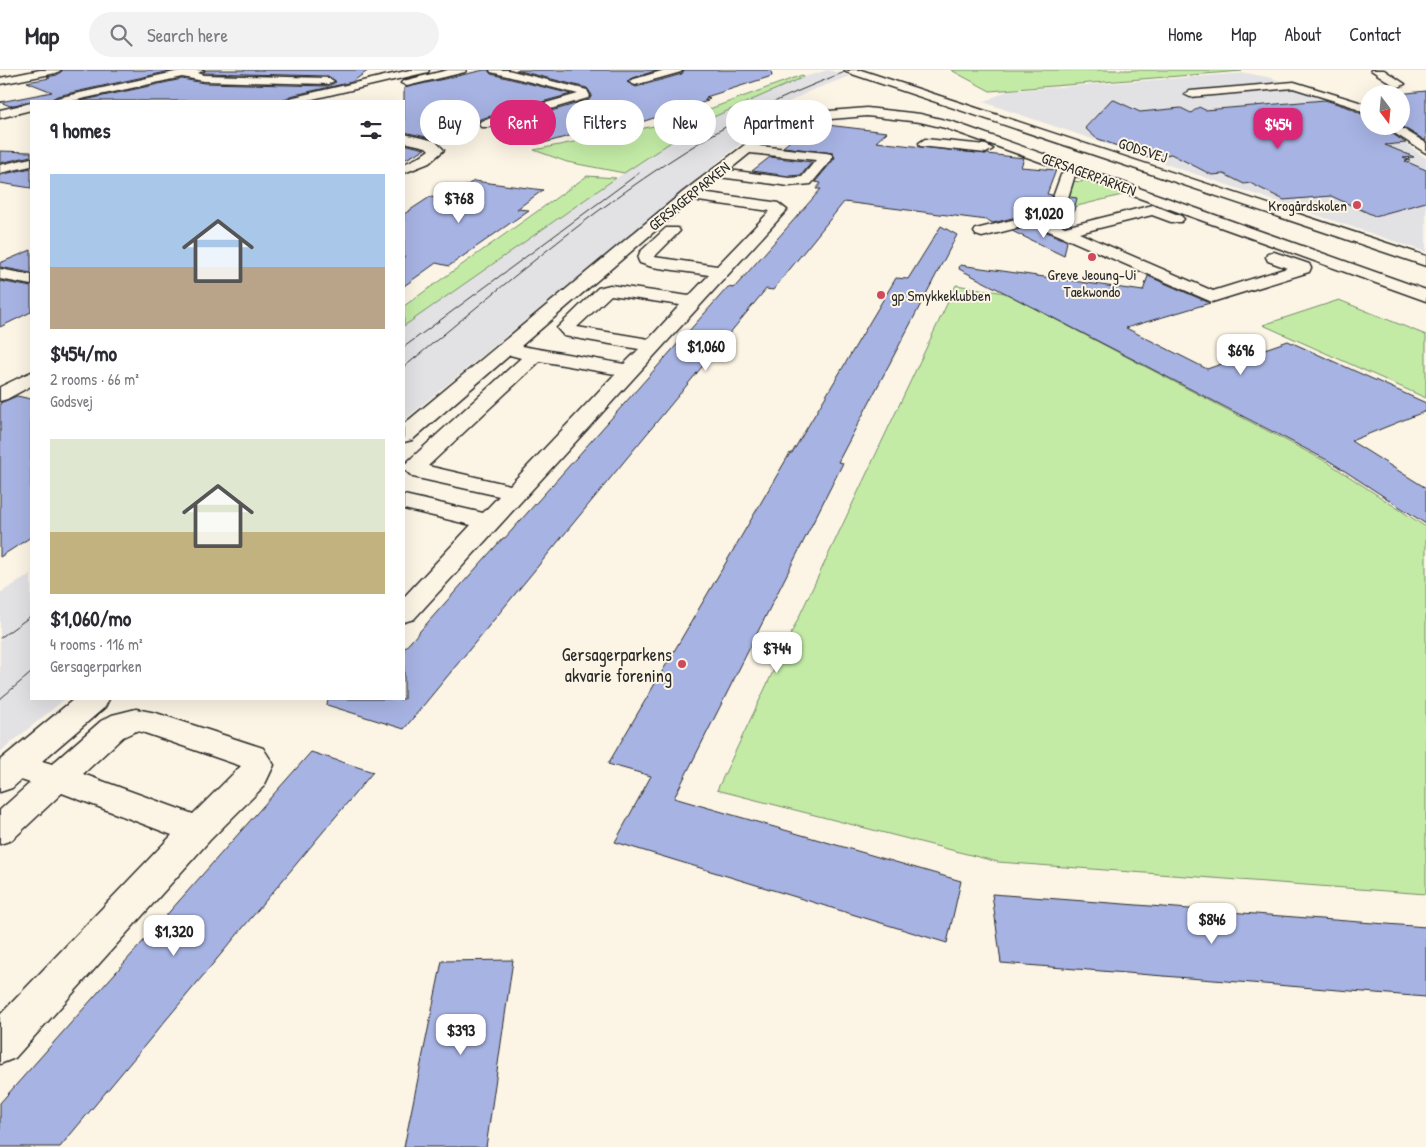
<!DOCTYPE html>
<html lang="en">
<head>
<meta charset="utf-8">
<style>
	:root { --surface:#fff; --page:#f2f2f3; --text:#2b2b33; --muted:#7c7c81; --line:#e1e1e2; --accent:#db2777 }
	body { margin:0; font-family:"Patrick Hand",sans-serif; background:var(--page); color:var(--text); height:100vh; display:flex; flex-direction:column; font-size:19px; white-space:nowrap }
	* { box-sizing:border-box; margin:0 }
	p { font-size:16px; color:var(--muted) }
	.icon { flex:none; width:28px; height:28px; fill:none; stroke:currentColor; stroke-width:2; stroke-linecap:round; stroke-linejoin:round }
	.map { position:relative; flex:1; overflow:hidden }
	.sheet { position:absolute; left:30px; top:30px; width:375px; height:600px; display:flex; flex-direction:column; background:var(--surface); border-radius:0px; box-shadow:0 5px 20px #0002 }
	.sheet>* { flex:none }
	.banner { position:absolute; left:420px; top:30px; width:475px; height:45px; display:flex; gap:10px }
	.needle { width:32px; rotate:164deg }
	.fabs { position:absolute; left:1360px; top:15px; display:grid; gap:10px }
	.fabs a { display:grid; place-items:center; width:50px; height:50px; border-radius:50%; background:var(--surface); box-shadow:0 5px 20px #0002; font-size:25px }
	.price { position:absolute; translate:-50% -42px; padding:0 11px; border-radius:10px; background:#fff; color:#222; font-size:16px; line-height:32px; filter:drop-shadow(0 1px 2px #0008) }
	.price::after { content:''; position:absolute; left:50%; top:30px; width:15px; height:11px; margin-left:-8px; background:inherit; clip-path:polygon(0 0,100% 0,50% 100%) }
	.price.current { background:var(--accent); color:#fff }
	ul { padding:0; list-style:none }
	li { display:grid; align-content:center; gap:10px; height:265px; padding:0 20px }
	li span { display:grid; place-items:center; height:155px; border-radius:0px; color:#555 }
	li>.icon { margin-inline-start:auto }
	span .icon { width:90px; height:90px; fill:#fffc; stroke-width:1 }
	li b { font-size:21px }
	h2 { display:flex; justify-content:space-between; align-items:center; height:60px; padding:0 20px; font-size:21px }
	.chip { padding:0 18px; border-radius:22px; background:var(--surface); box-shadow:0 5px 20px #0002; font-size:18px; line-height:45px }
	.chip.current { background:var(--accent); color:#fff }
	header { display:flex; align-items:center; gap:30px; box-sizing:border-box; height:70px; padding:0 25px; background:var(--surface); border-bottom:1px solid var(--line) }
	header strong { font-size:24px }
	nav { display:flex; gap:28px; margin-inline-start:auto; font-size:18px }
	.search { width:350px; height:45px; background:var(--page); display:flex; align-items:center; gap:12px; box-sizing:border-box; padding:0 18px; border-radius:28px; color:var(--muted); font-size:19px }
	.map>svg:first-child { display:block }
</style>
</head>
<body>
<header>
<strong>Map</strong>
<div class="search"><svg class="icon" aria-label="search" viewBox="0 0 24 24"><circle cx="10" cy="10" r="6"/><path d="M15 15l6 6"/></svg>Search here</div>
<nav><a>Home</a><a>Map</a><a>About</a><a>Contact</a></nav>
</header>
<div class="map">
<svg width="1426" height="1077" viewBox="0 0 1426 1077">
	<rect width="100%" height="100%" fill="#fcf5e5"/>
	<filter id="ink" filterUnits="userSpaceOnUse"><feTurbulence type="fractalNoise" baseFrequency=".02" numOctaves="2"/><feDisplacementMap in="SourceGraphic" scale="10" xChannelSelector="R" yChannelSelector="G"/><feConvolveMatrix kernelMatrix="1 2 1 2 8 2 1 2 1" color-interpolation-filters="sRGB"/></filter>
	<g filter="url(#ink)">
		<path fill="#e2e1e4" d="M828 0 850 6 810 21 768 43V51L404 350V256L624 103 700 53 804 7Z
			M1246 3 1272 8 1353 38 1369 48V56H1380L1426 88V182L983 32 1007 21Z
			M31 504V629H65L0 682V523Z"/>
		<path fill="#c3eba6" stroke="#778b68" d="M951 0H1239L1242 1 990 21Z
			M802 5 804 7 700 53 624 103 567 92 534 80 674 52Z
			M587 106 616 108 404 256V236Z
			M1083 108 1126 124 1061 140 1071 111 1082 112Z
			M956 215 1005 223 1327 392 1426 457V824L998 792 717 720Z
			M1339 230 1426 265V328L1263 255Z"/>
		<path fill="#a7b3e3" stroke="#2b2b2b" d="M63 0H175L57 26 49 31H31L10 36 0 32 52 22 27 12 50 8 47 7 57 5Z
			M206 0H369L352 12 290 26 282 31H80L182 9 204 13 328 16 336 12 328 6 203 3Z
			M484 0H488L491 4 571 24 480 49 477 53H475L439 72 435 69 404 62V18Z
			M516 0H658L630 9 627 12 636 17 682 4 684 0H771L772 6 706 27 710 28 704 30 708 31 635 54 623 51 544 73 493 58 589 30 592 25 587 18Z
			M1426 21V71L1401 56V24H1398Z
			M1112 29 1140 42 1181 38 1191 43 1199 37 1205 40 1325 30 1350 38 1369 48V56H1381L1406 73 1385 75 1414 87 1403 88 1410 90 1405 91 1426 100V132L1375 146 1331 126 1284 130 1250 113 1244 114 1224 104 1212 105 1171 84 1149 88 1096 68 1085 58Z
			M827 55 887 62 876 72 1024 88 1021 97 1056 100 1047 124 1052 125 1047 139 993 153 987 150 844 132 773 220 766 219 404 659 327 635 328 629H404V579L503 468H505L728 217 734 218 821 119H816L821 113 815 112 835 88 833 83 783 77 795 67 813 69Z
			M404 74 425 79 404 90Z
			M0 81 31 82V86L0 93Z
			M770 87 812 92 801 105 789 106 752 101Z
			M31 98V118L0 113V105Z
			M474 111 543 120 517 139 529 140 449 196 436 193 404 216V144L430 127 444 129Z
			M1070 127 1077 128 1071 153 1065 155 1055 150 1064 145Z
			M941 156 957 165 838 392 843 393 674 728 961 811 947 873 615 772 651 706 608 694 790 383H792L896 208 908 209Z
			M1033 156 1067 171 1064 186 1012 161Z
			M31 180V203L0 197V193Z
			M960 195 1143 221 1148 206 1210 233 1126 258 1207 299 1288 271 1426 333V341L1351 371 1426 418V454L1331 392 959 199Z
			M0 211 31 217V242L0 257Z
			M17 326 31 329V467L0 487V333Z
			M311 682 373 702 60 1077H0V1033Z
			M992 824 1426 857V927L1001 893Z
			M513 890 486 1077H404L442 891Z"/>
		<g fill="none" stroke-linecap="round" stroke-linejoin="round">
			<defs>
				<path id="minor" d="M40 0H61L56 3 0 14V8Z
					M184 0H204L198 3 204 5 328 8 334 11 328 14 204 11 182 7 72 31H51L57 28Z
					M410 0H429L428 2 304 31H284L290 28Z
					M448 0H466L465 2 407 16 401 13 403 11Z
					M490 0H508L587 20 590 26 588 28 489 57H481L479 54 481 51 578 24 491 2Z
					M665 0H682L681 2 635 15 629 12 631 10Z
					M845 0H861L1426 186V196L846 2Z
					M1371 0H1384L1405 14 1399 17 1395 16Z
					M1294 12 1359 32 1369 37V46L1351 36 1293 18 1190 27 1184 24 1190 21Z
					M31 33V40L0 48V40Z
					M867 38 920 44 953 52 1426 220V231L1075 105 1063 144 1060 147 1050 150 1065 157 1153 135 1181 146 1184 149 1181 152H1171L1152 145 1079 163 1213 221 1287 198 1268 191 1266 187 1268 183 1274 182 1309 194 1311 198 1309 202 1212 232 1033 154 982 167 976 165 974 162 976 159 1048 141 1061 105 1066 101 945 58 920 52 867 46 806 51 780 60 759 76 826 83 831 84 833 87 831 90 811 114 789 116 719 107 701 122 773 132 778 133 787 140 414 549 404 552V527L471 455 404 439V425L483 443 499 426 413 407 405 400V394L521 288 510 285 412 370 404 372V354L683 122 772 54 804 43ZM750 83 816 90 802 107 789 108 729 100ZM691 130 770 141 717 196 654 187 680 161 678 158H666L640 182 638 189 640 193 652 197 709 205 689 226 610 215 598 218 557 258 564 266 639 279 624 294 521 276ZM611 225 680 235 649 269 577 257ZM540 291 615 304 510 415 428 396Z
					M1383 56H1398L1426 73V83Z
					M404 64 435 71 444 80 429 93 404 103V94L419 87 429 80 426 77 404 72Z
					M925 69 986 75 993 79 986 83 920 76 919 73Z
					M31 88V96L0 103V95Z
					M0 199 31 205V215L0 209Z
					M31 302V316L7 329 0 331V317Z
					M74 629H109L105 637 42 691 52 694 101 651 112 645 136 639 156 643 263 678 274 695 264 716 210 770 15 988 0 994V945L172 765 62 723 12 770 0 774V740L30 713 21 710 12 718 0 722V690ZM136 661 142 662 241 696 193 744 83 704 123 667Z"/>
			</defs>
			<use href="#minor" stroke="#2b2b2b" stroke-width="3"/>
			<use href="#minor" fill="#fcf5e5" fill-rule="evenodd"/>
			<path stroke="#2b2b2b" stroke-width="1" d="M404 277 639 103
				M404 297C508 212 612 121 729 55 768 33 809 16 850 0
				M0 568 31 546
				M0 629 31 603"/>
		</g>
	</g>
	<g fill="#d1495b" stroke="#fcf5e5" stroke-width="2">
		<circle cx="1357" cy="135" r="5"/>
		<circle cx="1092" cy="187" r="5"/>
		<circle cx="881" cy="225" r="5"/>
		<circle cx="682" cy="594" r="5"/>
	</g>
	<g text-anchor="middle" dominant-baseline="central" stroke-width="4" stroke-linejoin="round" paint-order="stroke">
		<g font-size="15" fill="#2b2b2b" stroke="#fcf5e5">
			<text transform="translate(1143 80) rotate(18)">GODSVEJ</text>
			<text transform="translate(1089 104) rotate(20)">GERSAGERPARKEN</text>
			<text transform="translate(689 126) rotate(-39)">GERSAGERPARKEN</text>
		</g>
		<g font-size="15" fill="#2b2b2b" stroke="#fcf5e5" text-anchor="end">
			<text x="1347" y="135">Krogårdskolen</text>
			<text x="1092" y="204" text-anchor="middle">Greve Jeoung-Ui<tspan x="1092" dy="17">Taekwondo</tspan></text>
			<text x="891" y="225" text-anchor="start">gp Smykkeklubben</text>
		</g>
		<g font-size="18" fill="#2b2b2b" stroke="#fcf5e5" text-anchor="end">
			<text x="672" y="584">Gersagerparkens<tspan x="672" dy="21">akvarie forening</tspan></text>
		</g>
	</g>
</svg>
<div class="fabs">
<a><svg class="needle" viewBox="-14 -14 28 28"><path d="M0-13l5 13h-10z" fill="#e53935"/><path d="M0 13l5-13h-10z" fill="#7c7c81"/></svg></a>
</div>
<b class="price current" style="left:1278px;top:80px">$454</b>
<b class="price" style="left:459px;top:154px">$768</b>
<b class="price" style="left:1044px;top:169px">$1,020</b>
<b class="price" style="left:706px;top:302px">$1,060</b>
<b class="price" style="left:1241px;top:306px">$696</b>
<b class="price" style="left:777px;top:604px">$744</b>
<b class="price" style="left:1212px;top:875px">$846</b>
<b class="price" style="left:174px;top:887px">$1,320</b>
<b class="price" style="left:461px;top:986px">$393</b>
<div class="banner">
<a class="chip">Buy</a>
<a class="chip current">Rent</a>
<a class="chip">Filters</a>
<a class="chip">New</a>
<a class="chip">Apartment</a>
</div>
<section class="sheet">
<h2>9 homes<svg class="icon" aria-label="filters" viewBox="0 0 24 24"><path d="M4 7h16M4 17h16"/><circle cx="9" cy="7" r="2"/><circle cx="15" cy="17" r="2"/></svg></h2>
<ul>
<li><span style="background:linear-gradient(#a9c7e8 60%,#b9a48a 0)"><svg class="icon" aria-label="home" viewBox="0 0 24 24"><path d="M3 11l9-7 9 7M6 9v11h12V9"/></svg></span><div><b>$454/mo</b><p>2 rooms · 66 m²</p><p>Godsvej</p></div></li>
<li><span style="background:linear-gradient(#dfe7d0 60%,#c2b280 0)"><svg class="icon" aria-label="home" viewBox="0 0 24 24"><path d="M3 11l9-7 9 7M6 9v11h12V9"/></svg></span><div><b>$1,060/mo</b><p>4 rooms · 116 m²</p><p>Gersagerparken</p></div></li>
</ul>
</section>
</div>
</body>
</html>
